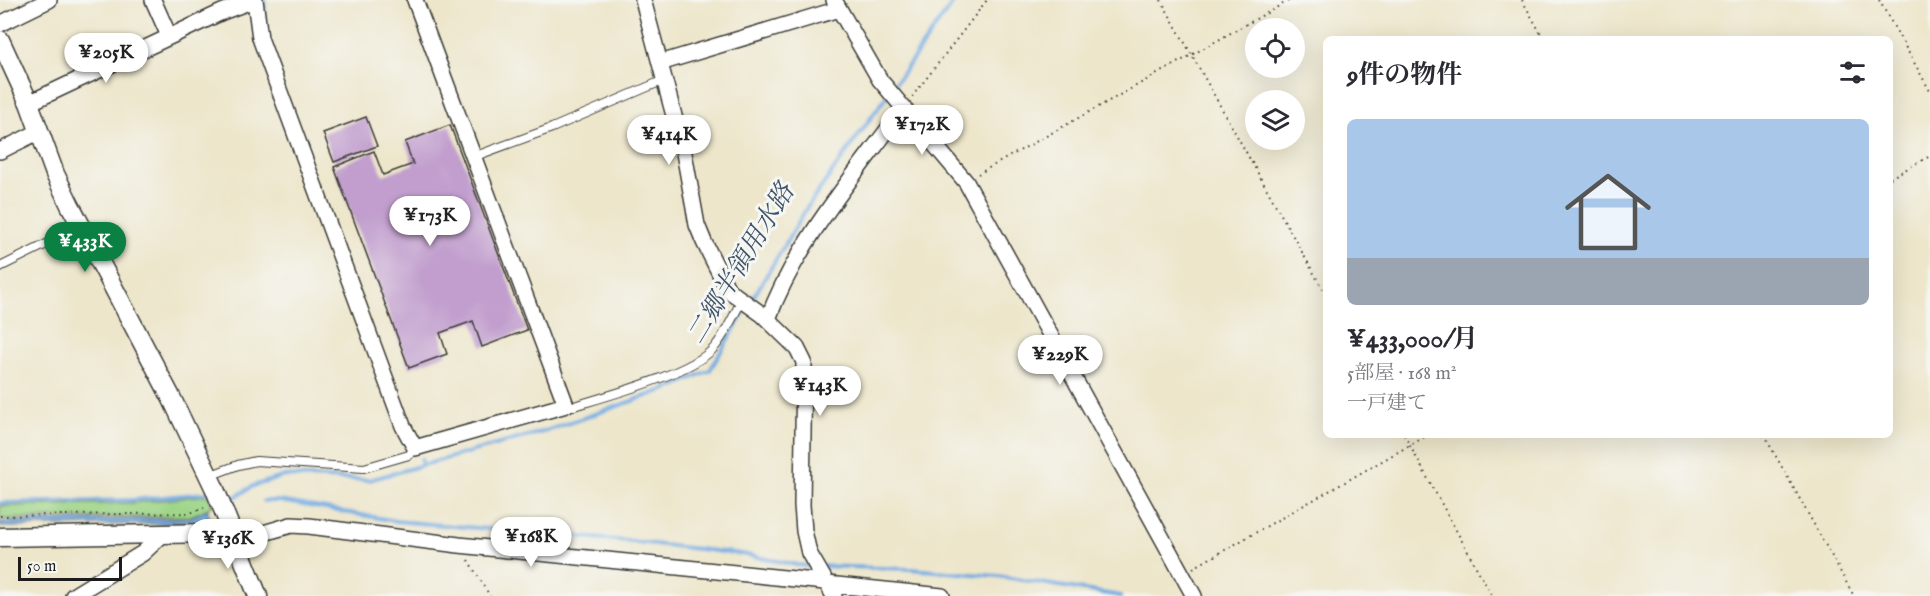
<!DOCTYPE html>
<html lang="ja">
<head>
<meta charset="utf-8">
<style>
	:root { --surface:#fff; --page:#f2f2f3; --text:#2b2b33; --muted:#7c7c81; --line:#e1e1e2; --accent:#0b8043 }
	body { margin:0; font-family:"IM FELL English","Noto Serif JP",serif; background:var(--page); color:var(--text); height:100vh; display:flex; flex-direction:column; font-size:22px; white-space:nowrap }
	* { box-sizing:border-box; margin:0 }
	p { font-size:20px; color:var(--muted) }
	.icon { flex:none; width:33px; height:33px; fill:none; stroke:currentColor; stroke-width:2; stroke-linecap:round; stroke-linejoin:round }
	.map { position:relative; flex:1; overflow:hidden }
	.sheet { position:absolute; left:1323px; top:36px; width:570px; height:402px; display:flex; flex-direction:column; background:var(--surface); border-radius:9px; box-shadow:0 6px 24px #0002 }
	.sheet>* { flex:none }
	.fabs { position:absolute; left:1245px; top:18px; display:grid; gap:12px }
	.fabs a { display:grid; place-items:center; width:60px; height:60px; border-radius:50%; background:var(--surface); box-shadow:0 6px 24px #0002; font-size:30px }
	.scale { position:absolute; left:18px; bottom:15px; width:104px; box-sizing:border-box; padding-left:6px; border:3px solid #1c1c1c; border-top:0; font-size:16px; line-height:21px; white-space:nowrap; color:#1c1c1c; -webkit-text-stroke:4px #f6f6f2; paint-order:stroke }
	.price { position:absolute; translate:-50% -51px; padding:0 14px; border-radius:21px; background:#fff; color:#222; font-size:20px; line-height:39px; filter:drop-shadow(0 2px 3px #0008) }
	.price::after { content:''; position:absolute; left:50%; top:36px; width:18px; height:14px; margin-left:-9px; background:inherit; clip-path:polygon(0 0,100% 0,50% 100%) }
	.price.active { background:var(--accent); color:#fff }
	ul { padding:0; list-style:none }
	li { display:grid; align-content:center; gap:12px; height:318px; padding:0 24px }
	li+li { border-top:2px solid var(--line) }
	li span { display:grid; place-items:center; height:186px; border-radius:9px; color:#555 }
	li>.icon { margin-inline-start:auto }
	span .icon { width:108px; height:108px; fill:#fffc; stroke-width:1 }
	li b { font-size:26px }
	h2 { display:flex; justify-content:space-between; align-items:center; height:72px; padding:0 24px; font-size:26px }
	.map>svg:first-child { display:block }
</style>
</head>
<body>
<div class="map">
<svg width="1930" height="596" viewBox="0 0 1930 596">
	<rect width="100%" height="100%" fill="#f6f6f2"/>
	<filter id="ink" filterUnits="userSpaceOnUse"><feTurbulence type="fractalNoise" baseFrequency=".0167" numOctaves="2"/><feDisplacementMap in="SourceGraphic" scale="12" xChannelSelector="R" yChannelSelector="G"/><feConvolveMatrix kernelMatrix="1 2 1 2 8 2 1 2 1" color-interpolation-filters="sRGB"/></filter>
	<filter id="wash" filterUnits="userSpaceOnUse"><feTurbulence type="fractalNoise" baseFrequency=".008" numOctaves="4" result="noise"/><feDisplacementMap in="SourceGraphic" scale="24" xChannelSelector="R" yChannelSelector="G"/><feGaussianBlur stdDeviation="1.35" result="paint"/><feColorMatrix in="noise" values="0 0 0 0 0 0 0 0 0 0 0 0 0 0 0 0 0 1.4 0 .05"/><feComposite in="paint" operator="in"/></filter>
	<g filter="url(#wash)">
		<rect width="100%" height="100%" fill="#ede6cb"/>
		<path fill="#9cd486" stroke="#5c7851" stroke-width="1.5" d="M208 495 213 506 191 516 0 519V506L131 503Z"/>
		<path fill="#73abe2" stroke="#48647f" stroke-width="1.5" d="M208 509 209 521 189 523 0 527V522L189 518Z"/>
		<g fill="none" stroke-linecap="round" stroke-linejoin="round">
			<path stroke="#73abe2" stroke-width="4" d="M264 0 265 17
				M892 88 955 0
				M750 303 808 206 888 94
				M421 459 423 465
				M264 501H280L396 521 628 541 742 554 797 565 810 566
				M227 502 253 486 285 476 369 480 546 431 675 386 710 370 746 309
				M0 503 132 500 206 493
				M821 566 910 569 998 576 1121 596"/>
		</g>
		<g id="blocks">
			<path fill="#c19ece" d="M366 117 377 146 334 162 323 133Z
				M450 125 527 330 482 347 473 321 440 333 447 354 409 368 334 167 374 151 383 175 413 164 405 142Z"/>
		</g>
	</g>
	<g filter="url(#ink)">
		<use href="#blocks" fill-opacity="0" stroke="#3b3a36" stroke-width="1.5"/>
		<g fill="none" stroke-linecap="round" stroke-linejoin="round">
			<defs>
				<path id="service" d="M473 157 552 128 664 80
					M0 267 81 227
					M566 405 574 406C607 396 692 373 714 348 726 334 733 316 742 300
					M209 476 238 465 256 461 364 468 409 455 415 448"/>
				<path id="minor" d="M153 0 169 36
					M255 0 260 38 403 426 415 448 566 405 415 0
					M643 0 684 153 697 225 704 242 728 290 763 315 797 348 804 362 802 505 804 531 809 553 834 596
					M834 0 880 80 966 182 1194 596
					M0 24 49 0
					M660 63 839 9
					M29 103 222 12 254 0
					M0 151 40 131
					M768 319C797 241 855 175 903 109
					M236 541 291 525 309 526 459 545 825 582
					M827 584 942 596
					M73 596 143 553 162 535"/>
				<path id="tertiary" d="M0 40 29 103 55 174 70 205 171 397 214 487 258 596
					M0 537 214 533 232 531"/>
			</defs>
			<use href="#service" stroke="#3b3a36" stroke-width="10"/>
			<use href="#minor" stroke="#3b3a36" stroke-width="18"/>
			<use href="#tertiary" stroke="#3b3a36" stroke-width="21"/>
			<path stroke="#3b3a36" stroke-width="2" stroke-dasharray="1.5 4.5" stroke-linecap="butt" d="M1161 0 1326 295
				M1522 0 1544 39
				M1879 0 1930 91
				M912 97 987 0
				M978 174 1290 0
				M1890 178 1930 156
				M1404 435 1492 596
				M1764 435 1854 596
				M0 516 190 513 204 508
				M468 560 490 596
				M1193 568 1428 435"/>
			<use href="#service" stroke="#fff" stroke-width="8"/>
			<use href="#minor" stroke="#fff" stroke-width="15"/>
			<use href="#tertiary" stroke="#fff" stroke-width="18"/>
		</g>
	</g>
	<g text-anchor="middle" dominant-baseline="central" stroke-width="6" stroke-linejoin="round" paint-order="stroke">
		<g font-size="26" font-style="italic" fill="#3f556b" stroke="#f6f6f2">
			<text transform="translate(741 264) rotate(-59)">二郷半領用水路</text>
		</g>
	</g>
</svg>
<div class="fabs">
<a><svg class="icon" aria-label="locate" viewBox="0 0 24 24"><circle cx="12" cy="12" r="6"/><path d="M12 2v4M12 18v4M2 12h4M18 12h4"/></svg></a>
<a><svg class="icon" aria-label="layers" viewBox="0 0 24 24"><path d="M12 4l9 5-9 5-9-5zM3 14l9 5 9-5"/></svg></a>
</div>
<div class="scale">50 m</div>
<b class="price" style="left:106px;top:84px">¥205K</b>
<b class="price" style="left:922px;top:156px">¥172K</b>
<b class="price" style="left:669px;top:166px">¥414K</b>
<b class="price" style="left:430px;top:247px">¥173K</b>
<b class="price active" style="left:85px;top:273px">¥433K</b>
<b class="price" style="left:1060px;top:386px">¥229K</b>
<b class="price" style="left:820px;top:417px">¥143K</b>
<b class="price" style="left:531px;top:568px">¥168K</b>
<b class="price" style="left:228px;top:570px">¥136K</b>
<section class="sheet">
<h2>9件の物件<svg class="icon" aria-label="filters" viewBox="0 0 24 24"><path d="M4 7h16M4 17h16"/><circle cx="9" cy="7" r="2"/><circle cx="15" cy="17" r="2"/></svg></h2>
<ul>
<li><span style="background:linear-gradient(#a9c7e8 75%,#9aa5b1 0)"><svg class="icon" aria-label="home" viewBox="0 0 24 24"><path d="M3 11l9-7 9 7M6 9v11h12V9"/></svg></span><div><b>¥433,000/月</b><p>5部屋 · 168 m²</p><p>一戸建て</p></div></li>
</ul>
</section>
</div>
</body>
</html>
